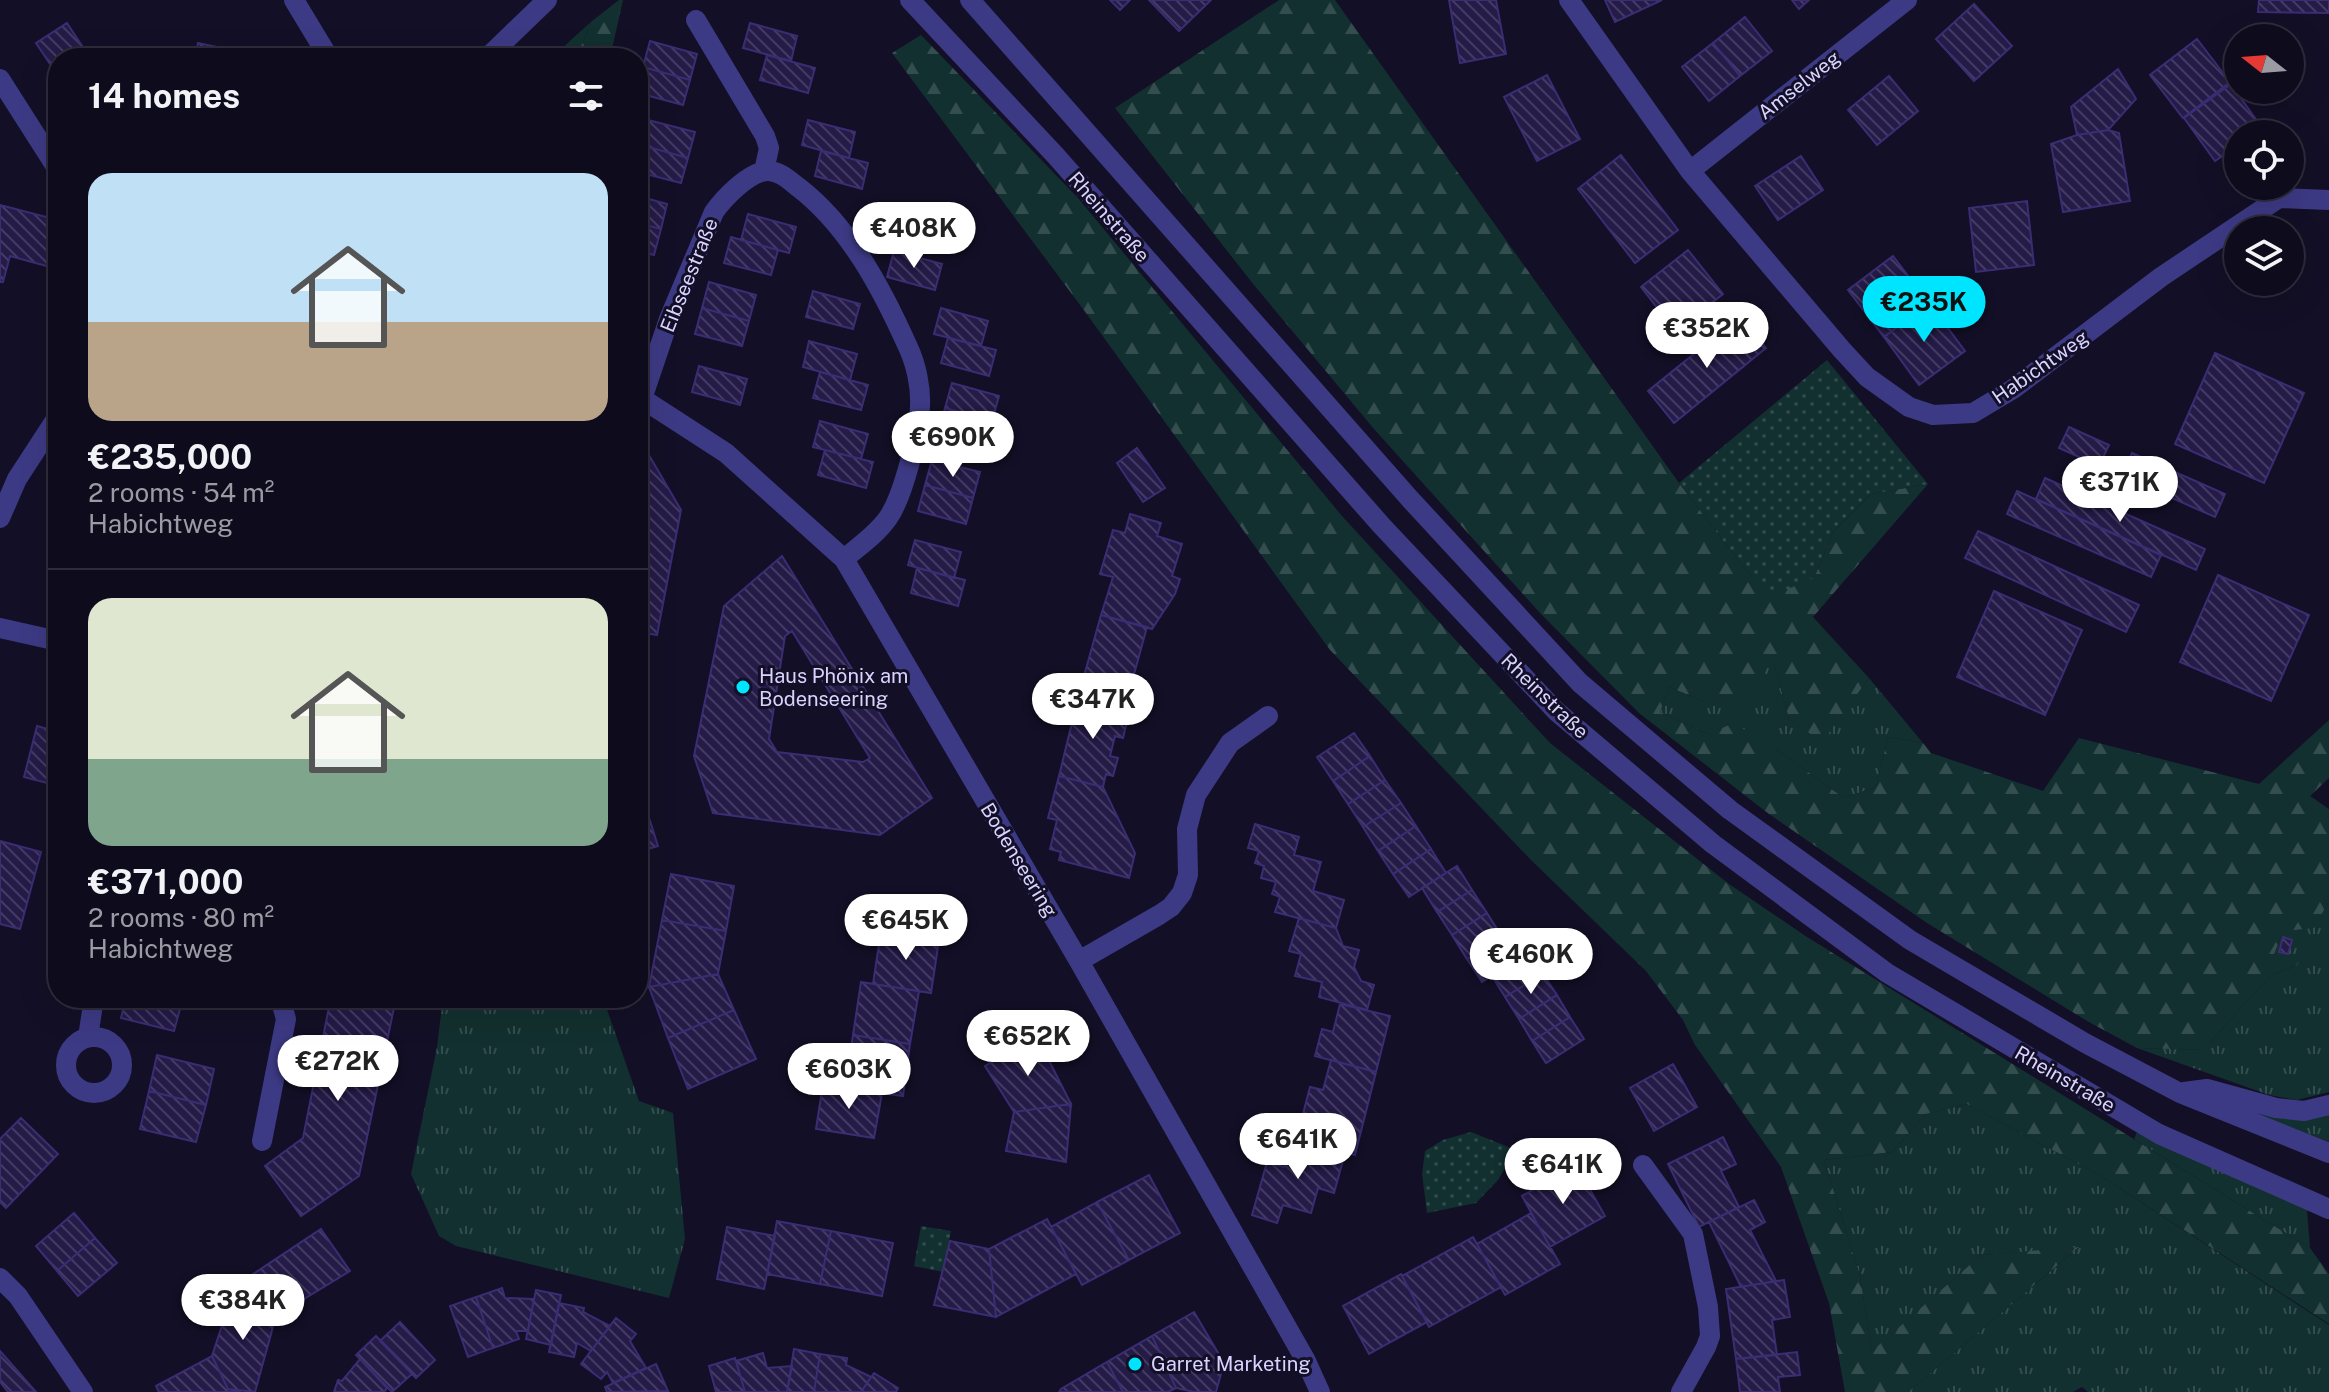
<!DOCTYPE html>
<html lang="en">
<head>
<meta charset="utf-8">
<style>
	:root { --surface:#0e0b1c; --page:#1c1929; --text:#f1f3f6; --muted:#9b9ba3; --line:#2e2b3b; --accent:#00e5ff }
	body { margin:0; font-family:"Public Sans",sans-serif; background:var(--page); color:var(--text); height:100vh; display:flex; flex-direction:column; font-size:30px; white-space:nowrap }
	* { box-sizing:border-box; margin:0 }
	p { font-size:26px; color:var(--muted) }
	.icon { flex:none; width:44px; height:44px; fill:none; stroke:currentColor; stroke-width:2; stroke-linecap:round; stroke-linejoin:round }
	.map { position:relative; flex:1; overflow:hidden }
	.drawer { position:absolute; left:48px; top:48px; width:600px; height:960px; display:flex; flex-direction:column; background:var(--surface); border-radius:32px; box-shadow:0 8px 32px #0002,0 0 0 2px var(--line) }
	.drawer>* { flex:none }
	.needle { width:52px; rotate:287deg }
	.controls { position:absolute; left:2224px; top:24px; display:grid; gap:16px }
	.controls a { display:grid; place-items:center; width:80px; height:80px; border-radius:50%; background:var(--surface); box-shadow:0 8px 32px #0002,0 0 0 2px var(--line); font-size:40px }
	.price { position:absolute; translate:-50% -68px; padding:0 18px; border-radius:28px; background:#fff; color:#222; font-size:26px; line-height:52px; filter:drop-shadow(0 2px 4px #0008) }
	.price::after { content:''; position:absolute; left:50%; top:48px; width:24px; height:18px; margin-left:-12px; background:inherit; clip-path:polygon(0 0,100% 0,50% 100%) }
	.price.active { background:var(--accent); color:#111 }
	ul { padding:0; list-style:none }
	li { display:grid; align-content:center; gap:16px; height:424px; padding:0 40px }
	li+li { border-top:2px solid var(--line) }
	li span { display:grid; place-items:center; height:248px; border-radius:24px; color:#555 }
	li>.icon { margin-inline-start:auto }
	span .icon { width:144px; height:144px; fill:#fffc; stroke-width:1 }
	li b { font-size:34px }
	h2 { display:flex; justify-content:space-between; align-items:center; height:96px; padding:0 40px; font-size:34px }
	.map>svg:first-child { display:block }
</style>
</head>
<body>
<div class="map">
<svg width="2329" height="1392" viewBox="0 0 2329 1392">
	<defs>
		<pattern id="grass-tufts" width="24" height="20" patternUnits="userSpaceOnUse" patternTransform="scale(2)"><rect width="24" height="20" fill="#12302f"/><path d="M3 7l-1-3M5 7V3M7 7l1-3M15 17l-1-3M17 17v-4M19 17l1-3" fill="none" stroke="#344d4e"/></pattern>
		<pattern id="forest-firs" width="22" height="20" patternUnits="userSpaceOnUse" patternTransform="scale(2)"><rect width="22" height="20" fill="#12302f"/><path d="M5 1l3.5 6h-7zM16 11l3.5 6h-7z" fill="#344d4e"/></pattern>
		<pattern id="park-dots" width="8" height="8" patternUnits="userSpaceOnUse" patternTransform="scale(2)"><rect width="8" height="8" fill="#12302f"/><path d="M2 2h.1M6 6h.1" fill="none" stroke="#344d4e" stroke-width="1.8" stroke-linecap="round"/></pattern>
		<pattern id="building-back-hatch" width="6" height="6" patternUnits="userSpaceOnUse" patternTransform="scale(2)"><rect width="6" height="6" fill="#241b47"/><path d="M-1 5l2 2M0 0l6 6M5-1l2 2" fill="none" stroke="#433b63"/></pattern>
	</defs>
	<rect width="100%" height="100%" fill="#130f26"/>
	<path fill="url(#grass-tufts)" d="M592 21 576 58H551Z
		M1773 659 1789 719 1822 741 1869 678 1923 743 1888 737 1876 787 1844 798 1776 749 1708 734 1660 712 1669 687 1703 701Z
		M2329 901V1092L2297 1100 2269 1095 2137 1048 2203 1050 2271 975 2296 966 2274 956 2283 930 2314 927Z
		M443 998H603L639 1101 673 1113 685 1239 669 1298 456 1246 439 1236 411 1174 437 1047Z
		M1967 1104 2101 1176 2329 1325V1392H2088L2082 1387 2073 1392H1908L2078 1248 1981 1255 1872 1352 1860 1276 1824 1160 1892 1152 1926 1114Z
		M2251 1112C2282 1120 2298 1122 2329 1114V1142Z
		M2137 1132 2307 1210 2310 1248 2134 1139Z"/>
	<path fill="url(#forest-firs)" d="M619 0H623L610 58H576L592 21Z
		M1279 0H1335L1679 483 1753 579 1814 578 1833 532 1871 494 1928 484 1813 617 1869 678 1822 742 1789 719 1773 660 1742 703 1703 701 1669 687 1660 712 1708 734 1734 723 1776 749 1844 798 1876 787 1888 737 1923 743 1931 753 2043 791 2079 738 2259 784 2329 720V778L2310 796 2329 809V901L2314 928 2283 931 2274 955 2302 958 2296 966 2271 975 2203 1050 2137 1048 2087 1021 1927 923 1769 814 1639 713 1540 613 1374 429 1254 285 1115 108Z
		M921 35 1078 198 1342 516 1550 743 1729 884 1807 937 2310 1248 2329 1274V1324L2101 1176 1967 1104 1926 1114 1892 1152 1824 1160 1860 1276 1872 1351 1981 1255 2079 1247 1908 1392H1845L1829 1303 1781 1167 1695 1045 1683 1020 1646 971 1533 862 1330 650 1086 313 892 53Z"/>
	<path fill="url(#park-dots)" d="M1827 360 1928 484 1871 494 1833 532 1814 578 1776 594 1753 579 1679 483Z
		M1471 1132 1516 1150 1498 1180 1476 1203 1427 1213 1422 1174 1425 1151 1443 1140Z
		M921 1226 951 1231 943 1272 914 1266Z"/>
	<path fill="url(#building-back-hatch)" stroke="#3b2d73" stroke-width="2" fill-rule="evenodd" d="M1110 0H1130L1120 10Z
		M1149 0H1211L1179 31Z
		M1449 0H1496L1506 54 1460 63Z
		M1605 0H1662L1615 22Z
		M1792 0H1809L1799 9Z
		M2259 0H2329V13L2258 12Z
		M1974 4 2012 46 1974 81 1936 39Z
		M1745 17 1772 51 1740 76 1713 43Z
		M67 23 90 58H58V76L36 43Z
		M750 23 797 36 791 61 743 48Z
		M2197 39 2230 82 2183 118 2150 75Z
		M650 41 697 54 690 80 643 67Z
		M198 43 260 56V58H195Z
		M1713 43 1740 76 1709 101 1682 67Z
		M767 55 815 68 808 93 760 80Z
		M643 67 690 80 683 105 638 93Z
		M2118 69 2136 99 2108 130 2077 135 2071 107Z
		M1547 75 1580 139 1537 161 1504 97Z
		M1889 76 1918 111 1877 145 1848 110Z
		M2231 84 2262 128 2253 134H2238V145L2215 161 2184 118Z
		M648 120 695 132 688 158 641 145Z
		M808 120 855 132 849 158 802 145Z
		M2108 130 2119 133 2130 201 2063 212 2051 144 2077 135Z
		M641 145 688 158 681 183 638 172Z
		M821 151 868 163 862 189 815 176Z
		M1621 155 1678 230 1635 263 1578 189Z
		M1801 156 1823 190 1778 220 1755 186Z
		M638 196 667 204 661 229 638 223Z
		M2027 201 2034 265 1976 272 1969 208Z
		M0 205 58 220V235L50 267 10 256 3 282H0Z
		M748 214 796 227 789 253 741 240Z
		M879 220 926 233 919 258 872 246Z
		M638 223 661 229 654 255 638 251Z
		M731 237 778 250 771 275 724 263Z
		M1688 250 1723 294 1700 312 1718 335 1705 345 1687 323 1676 332 1641 287Z
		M894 251 942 264 935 290 887 277Z
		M1893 256 1929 303 1884 337 1848 290Z
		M709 282 756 295 749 321 702 308Z
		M813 291 860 304 853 329 806 317Z
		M1929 303 1965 351 1919 385 1884 337Z
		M702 308 749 321 742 346 695 334Z
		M941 308 988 321 981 346 934 334Z
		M1741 316 1766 348 1674 423 1648 391Z
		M948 338 996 350 989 376 941 363Z
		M809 341 857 354 850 380 803 367Z
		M2215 353 2304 393 2264 483 2175 444Z
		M699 366 747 379 740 405 692 392Z
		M820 372 868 385 861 410 813 398Z
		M952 383 999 396 992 421 945 408Z
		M945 408 992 421 986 446 938 434Z
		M820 421 868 434 861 459 813 447Z
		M2069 427 2109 445 2099 466 2059 448Z
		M639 438 681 510 657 635 638 632Z
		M1137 448 1165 488 1143 502 1117 463Z
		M825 450 873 462 866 488 818 475Z
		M2132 453 2225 494 2215 517 2122 476Z
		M932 460 980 472 973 498 925 485Z
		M2045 478 2205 549 2196 570 2036 499Z
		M925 485 973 498 966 524 918 511Z
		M2017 491 2161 555 2151 577 2007 514Z
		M1130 514 1161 523 1157 536 1182 544 1172 576 1180 579 1175 594 1152 629 1101 615 1113 577 1100 574 1113 530 1125 533Z
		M1978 531 2139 605 2126 632 1965 558Z
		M915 540 961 552 954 578 908 565Z
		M782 556 932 798 880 835 713 813 694 756 724 606ZM792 631 870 758 863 762 777 752 769 739 785 636Z
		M917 568 965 580 958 606 911 593Z
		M2218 575 2309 615 2271 701 2180 662Z
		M1994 591 2082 630 2045 715 1957 677Z
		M1101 615 1147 627 1125 707 1079 694Z
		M1079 694 1125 707 1121 720 1127 722 1123 738 1115 736 1110 756 1118 758 1113 776 1106 774 1103 787 1059 776Z
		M37 726 58 732V775L55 785 24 777Z
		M1354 733 1370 756 1333 781 1317 757Z
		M1370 756 1385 780 1348 804 1333 781Z
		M1059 776 1103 787 1135 853 1129 878 1059 860 1061 852 1050 849 1057 820 1048 818Z
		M1385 780 1401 803 1363 827 1348 804Z
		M638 783 658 846 638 852Z
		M1401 803 1416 826 1378 851 1363 827Z
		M1255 824 1299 837 1294 855 1321 862 1313 891 1344 900 1336 928 1275 912 1280 897 1272 894 1276 882 1261 878 1264 866 1255 863 1259 851 1248 848Z
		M1416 826 1431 849 1393 874 1378 851Z
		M0 841 41 852 20 929 0 924Z
		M1431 849 1446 873 1409 897 1393 874Z
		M1457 866 1472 890 1437 912 1422 888Z
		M671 874 734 886 726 931 662 920Z
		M1472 890 1487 913 1452 935 1437 912Z
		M1487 913 1502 937 1467 959 1452 935Z
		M1299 918 1336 928 1343 946 1359 950 1354 967 1361 981 1374 985 1367 1010 1319 997 1322 982 1295 976 1301 954 1289 951Z
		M662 920 726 931 718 974 649 987Z
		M881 931 939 940 931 993 873 984Z
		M1502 937 1517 960 1482 982 1467 959Z
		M2283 937 2292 940 2288 954 2279 952Z
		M1530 952 1543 974 1505 997 1492 976Z
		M718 974 734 1010 668 1038 649 987Z
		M1543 974 1557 995 1519 1019 1505 997Z
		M861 982 919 991 910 1044 853 1035Z
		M1557 995 1570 1017 1532 1041 1519 1019Z
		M126 998H183L174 1031 121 1018Z
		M328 998H396L359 1176 301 1216 265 1166 303 1138 330 1002Z
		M1340 1004 1390 1016 1376 1072 1315 1056 1322 1029 1333 1032Z
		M734 1010 756 1059 688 1089 668 1038Z
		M1570 1017 1584 1039 1546 1063 1532 1041Z
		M853 1035 910 1044 903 1096 845 1088Z
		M1036 1035 1071 1104 1014 1112 985 1066Z
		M157 1055 214 1069 206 1105 149 1091Z
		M1331 1060 1376 1072 1355 1155 1310 1144 1317 1118 1303 1114 1310 1087 1323 1090Z
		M1673 1064 1697 1107 1654 1131 1630 1088Z
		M823 1084 882 1093 874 1138 816 1129Z
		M149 1091 206 1105 196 1142 140 1129Z
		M1071 1104 1066 1162 1006 1151 1014 1112Z
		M21 1118 58 1154 6 1208 0 1202V1139Z
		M1723 1137 1736 1164 1721 1171 1739 1207 1699 1227 1668 1164Z
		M1310 1144 1345 1153 1334 1193 1318 1188 1311 1213 1283 1205 1277 1223 1252 1215 1267 1162 1284 1167 1290 1147 1308 1153Z
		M1576 1165 1605 1216 1550 1247 1522 1196Z
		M1149 1175 1180 1233 1129 1260 1097 1202Z
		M1754 1200 1765 1222 1750 1230 1776 1281 1741 1287 1709 1222Z
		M1097 1202 1129 1260 1082 1285 1051 1227Z
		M74 1213 95 1238 57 1271 36 1246Z
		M1531 1213 1560 1264 1505 1295 1477 1244Z
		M1047 1219 1076 1274 996 1317 989 1249Z
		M777 1221 831 1231 820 1284 767 1274Z
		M727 1227 775 1236 764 1289 717 1279Z
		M321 1229 350 1271 276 1316 235 1286Z
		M831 1231 893 1243 882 1296 820 1284Z
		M1473 1237 1501 1287 1429 1327 1402 1276Z
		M95 1238 117 1263 78 1296 57 1271Z
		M950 1241 989 1249 996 1317 934 1305Z
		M1401 1274 1427 1322 1369 1354 1343 1306Z
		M1784 1280 1790 1317 1772 1320 1777 1355 1736 1359 1726 1289Z
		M235 1286 276 1316 255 1392 228 1389 212 1356Z
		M502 1288 505 1298 534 1299 528 1331H516L519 1339 493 1348 476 1297Z
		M536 1290 561 1295 551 1345 526 1339Z
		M476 1297 493 1348 468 1357 450 1306Z
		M559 1303 584 1308 583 1312 610 1326 591 1351 577 1343 574 1357 549 1352Z
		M1194 1312 1224 1363 1216 1392H1194L1176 1388 1152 1336Z
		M616 1318 636 1334 630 1341 646 1368 613 1383 607 1372 601 1379 581 1364Z
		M400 1322 435 1360 416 1378 380 1341Z
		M376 1336 412 1374 392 1392 356 1355Z
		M1152 1336 1176 1388 1168 1392H1123L1107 1362Z
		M794 1349 820 1354 814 1392H787Z
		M0 1351 36 1392H8L0 1382Z
		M1797 1352 1800 1375 1778 1377 1780 1392H1740L1736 1359Z
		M763 1353 767 1368 792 1366 787 1392H745L736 1361Z
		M820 1354 847 1358 846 1365 871 1377 861 1392H814Z
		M212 1356 228 1389 241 1392H159L156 1386Z
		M735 1358 745 1392H716L709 1366Z
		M360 1359 387 1388 384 1392H334L338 1380 342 1381Z
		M1107 1362 1123 1392H1059L1061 1389Z
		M656 1364 668 1391 607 1392 605 1387Z
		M874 1373 898 1388 896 1392H861Z"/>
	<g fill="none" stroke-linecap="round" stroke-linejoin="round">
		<path stroke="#3d3a85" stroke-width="20" d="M294 0 329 58
			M1569 0 1690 171 1842 350 1867 377 1909 407 1933 415 1973 413 2013 389 2161 277 2279 198 2329 200
			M696 20 765 136 769 148 764 171
			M0 79 58 170
			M1690 171 1907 0
			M638 396 726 453 844 559 1079 961 1306 1361 1320 1392
			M642 399 669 319 714 212C724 198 748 173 766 171 779 170 789 180 798 187 849 226 882 289 908 347 916 364 921 387 920 406 919 433 903 497 888 518 877 534 859 546 844 559
			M0 628 58 641
			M1079 961 1159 915 1171 907 1182 893 1188 875 1187 829 1196 795 1230 743 1268 716
			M66 1065a28 28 0 1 1 56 0a28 28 0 1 1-56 0Z
			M88 1037 94 998
			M262 1141 286 1019 280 998
			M1643 1165 1693 1234 1708 1307 1710 1336 1706 1347 1681 1392
			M0 1278 18 1296 83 1392"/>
		<path stroke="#3d3a85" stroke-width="20" d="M910 0 1056 156 1381 525 1556 711 1713 844 1887 973 2159 1134 2329 1209
			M970 0 1410 499 1580 683 1730 810 1910 940 2085 1043 2180 1093 2329 1153
			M487 58 547 0
			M0 518 17 479 58 416
			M2184 1092 2207 1089 2276 1108 2304 1111 2329 1105"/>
	</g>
	<g fill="#00e5ff" stroke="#130f26" stroke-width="3">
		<circle cx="743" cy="687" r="8"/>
		<circle cx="1135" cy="1364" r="8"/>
	</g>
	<g text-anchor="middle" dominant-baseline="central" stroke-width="6" stroke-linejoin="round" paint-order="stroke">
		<g font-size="20" fill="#d9d4ff" stroke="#130f26">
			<text transform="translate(1799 85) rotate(-38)">Amselweg</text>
			<text transform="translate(1109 217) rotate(49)">Rheinstraße</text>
			<text transform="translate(689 275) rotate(-68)">Eibseestraße</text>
			<text transform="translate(2040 367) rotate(-35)">Habichtweg</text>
			<text transform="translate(1545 696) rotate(44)">Rheinstraße</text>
			<text transform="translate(1019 860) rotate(59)">Bodenseering</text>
			<text transform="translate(2065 1079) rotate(30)">Rheinstraße</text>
		</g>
		<g font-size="20" fill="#d9d4ff" stroke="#130f26" text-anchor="start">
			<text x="759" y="676">Haus Phönix am<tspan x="759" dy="23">Bodenseering</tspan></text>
			<text x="1151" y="1364">Garret Marketing</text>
		</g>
	</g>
</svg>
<div class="controls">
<a><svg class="needle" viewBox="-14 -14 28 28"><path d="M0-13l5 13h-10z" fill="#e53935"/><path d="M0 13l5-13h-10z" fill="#9b9ba3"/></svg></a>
<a><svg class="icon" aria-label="locate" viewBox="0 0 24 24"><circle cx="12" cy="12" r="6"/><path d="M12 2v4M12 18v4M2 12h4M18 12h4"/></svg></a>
<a><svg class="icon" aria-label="layers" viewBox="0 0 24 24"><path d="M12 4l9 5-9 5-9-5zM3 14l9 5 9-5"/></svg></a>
</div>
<b class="price" style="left:914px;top:270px">€408K</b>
<b class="price active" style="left:1924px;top:344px">€235K</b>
<b class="price" style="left:1707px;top:370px">€352K</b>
<b class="price" style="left:953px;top:479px">€690K</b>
<b class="price" style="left:2120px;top:524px">€371K</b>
<b class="price" style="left:1093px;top:741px">€347K</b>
<b class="price" style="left:906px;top:962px">€645K</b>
<b class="price" style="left:1531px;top:996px">€460K</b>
<b class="price" style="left:1028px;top:1078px">€652K</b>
<b class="price" style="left:338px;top:1103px">€272K</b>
<b class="price" style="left:849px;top:1111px">€603K</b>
<b class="price" style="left:1298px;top:1181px">€641K</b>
<b class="price" style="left:1563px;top:1206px">€641K</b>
<b class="price" style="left:243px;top:1342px">€384K</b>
<section class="drawer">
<h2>14 homes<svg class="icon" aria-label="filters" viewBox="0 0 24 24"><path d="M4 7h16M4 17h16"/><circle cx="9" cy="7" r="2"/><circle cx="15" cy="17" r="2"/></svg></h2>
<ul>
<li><span style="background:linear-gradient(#bfe0f5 60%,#b9a48a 0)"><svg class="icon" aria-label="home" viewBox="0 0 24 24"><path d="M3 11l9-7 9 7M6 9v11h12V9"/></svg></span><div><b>€235,000</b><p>2 rooms · 54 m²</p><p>Habichtweg</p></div></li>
<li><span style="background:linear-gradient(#dfe7d0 65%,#7fa58c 0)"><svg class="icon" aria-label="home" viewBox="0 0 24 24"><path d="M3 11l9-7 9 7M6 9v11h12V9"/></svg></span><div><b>€371,000</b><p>2 rooms · 80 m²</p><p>Habichtweg</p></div></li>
</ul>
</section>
</div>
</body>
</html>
